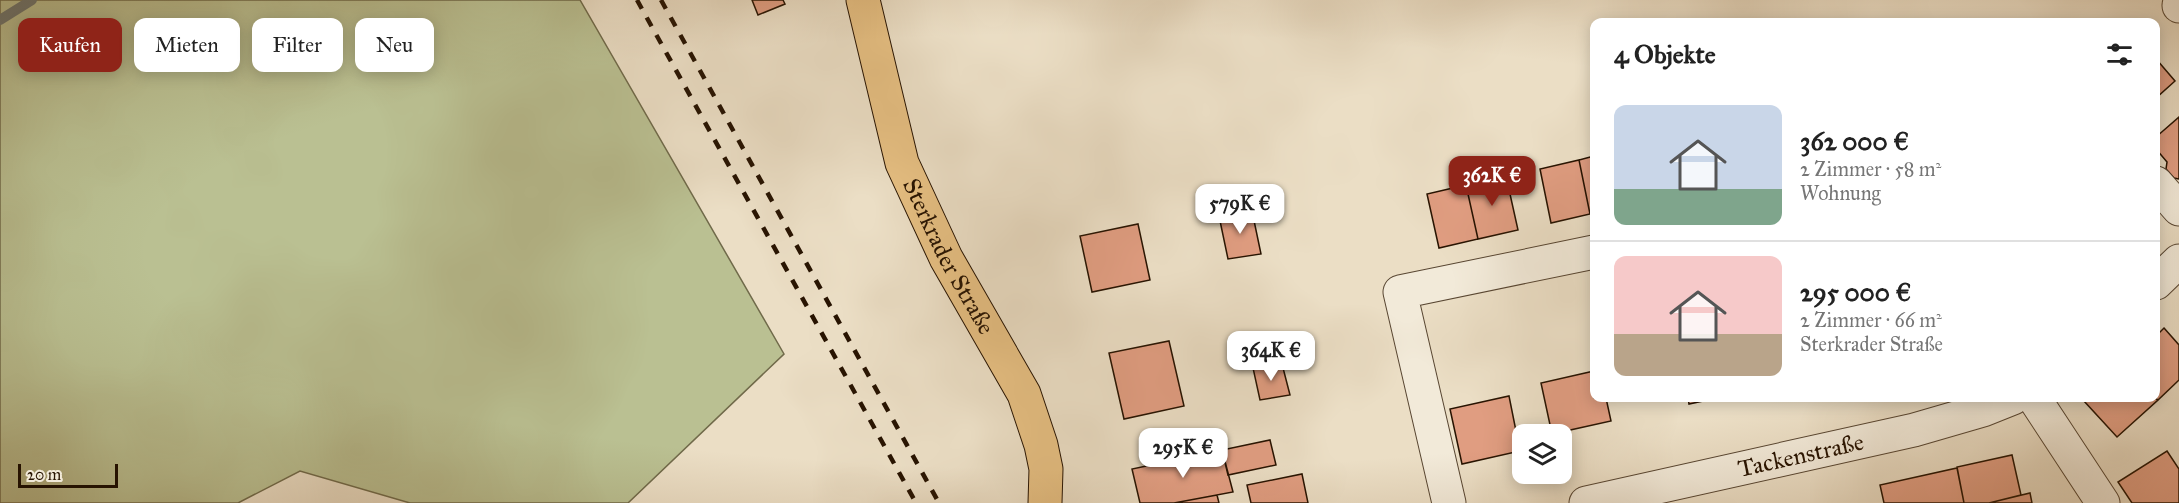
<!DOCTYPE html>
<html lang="de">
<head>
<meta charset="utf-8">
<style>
	:root { --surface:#fff; --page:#f2f2f2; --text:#222; --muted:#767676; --line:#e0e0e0; --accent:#8f2418 }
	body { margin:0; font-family:"IM FELL Great Primer",serif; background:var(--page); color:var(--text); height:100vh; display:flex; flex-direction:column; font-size:22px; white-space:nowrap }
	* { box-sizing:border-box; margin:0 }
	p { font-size:20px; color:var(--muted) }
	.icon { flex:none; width:33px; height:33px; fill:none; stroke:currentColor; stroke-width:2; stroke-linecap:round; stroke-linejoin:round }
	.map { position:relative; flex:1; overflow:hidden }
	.sheet { position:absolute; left:1590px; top:18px; width:570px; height:384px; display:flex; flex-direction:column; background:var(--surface); border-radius:12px; box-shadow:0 3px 15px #0003 }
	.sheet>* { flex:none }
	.top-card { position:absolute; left:18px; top:18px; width:570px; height:54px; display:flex; gap:12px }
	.fabs { position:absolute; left:1512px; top:424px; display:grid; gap:12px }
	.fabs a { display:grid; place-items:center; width:60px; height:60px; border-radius:12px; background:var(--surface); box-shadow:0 3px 15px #0003; font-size:30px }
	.scale { position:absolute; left:18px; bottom:15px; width:100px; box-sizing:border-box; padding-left:6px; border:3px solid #271301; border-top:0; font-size:16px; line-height:21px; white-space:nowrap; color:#271301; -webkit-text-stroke:4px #f2ead9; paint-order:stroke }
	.price { position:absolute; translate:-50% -51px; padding:0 14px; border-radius:12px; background:#fff; color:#222; font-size:20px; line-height:39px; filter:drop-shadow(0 2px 3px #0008) }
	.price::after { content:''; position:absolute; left:50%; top:36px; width:18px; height:14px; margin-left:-9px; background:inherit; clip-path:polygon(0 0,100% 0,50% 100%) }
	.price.selected { background:var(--accent); color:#fff }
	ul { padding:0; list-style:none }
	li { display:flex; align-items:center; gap:18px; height:150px; padding:0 24px }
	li+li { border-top:2px solid var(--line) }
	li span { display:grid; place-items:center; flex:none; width:168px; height:120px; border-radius:12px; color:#555 }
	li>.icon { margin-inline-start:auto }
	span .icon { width:72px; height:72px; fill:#fffc; stroke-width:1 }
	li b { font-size:26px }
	h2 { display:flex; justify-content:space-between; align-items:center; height:72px; padding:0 24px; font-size:26px }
	.pill { padding:0 21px; border-radius:12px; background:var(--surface); box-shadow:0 3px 15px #0003; font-size:21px; line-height:54px }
	.pill.selected { background:var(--accent); color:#fff }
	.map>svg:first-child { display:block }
</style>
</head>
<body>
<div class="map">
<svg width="2179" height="503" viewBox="0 0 2179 503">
	<rect width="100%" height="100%" fill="#ebdec5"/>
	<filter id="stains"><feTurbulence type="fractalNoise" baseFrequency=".00333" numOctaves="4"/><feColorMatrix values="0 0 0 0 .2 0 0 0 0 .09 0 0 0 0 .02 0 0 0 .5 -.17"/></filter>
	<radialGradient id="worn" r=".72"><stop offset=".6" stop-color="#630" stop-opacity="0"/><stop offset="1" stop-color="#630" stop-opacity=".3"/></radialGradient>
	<path fill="#bac092" stroke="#706a4a" stroke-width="1.5" d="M0 0H580L784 354 628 503H410L300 471 238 503H0Z"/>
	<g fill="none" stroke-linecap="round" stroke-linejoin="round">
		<path stroke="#6d7772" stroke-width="10" d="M0 20 32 0"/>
	</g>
	<path fill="#e09d81" stroke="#271301" stroke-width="1.5" d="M752 0H783L785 4 758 15Z
		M2157 60 2175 81 2156 98V62Z
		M2179 117V179L2174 178 2166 169 2167 162 2156 149V137Z
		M1594 156V214H1590L1579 160Z
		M1579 160 1590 214 1551 223 1540 169Z
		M1506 176 1518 230 1478 239 1466 185Z
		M1466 185 1478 239 1439 248 1427 194Z
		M1252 211 1261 254 1228 259 1219 216Z
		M1138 224 1150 280 1092 292 1080 236Z
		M2164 328 2179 345V380L2158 400 2155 398 2156 336Z
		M1169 341 1184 406 1124 419 1109 353Z
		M1282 364 1290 395 1260 400 1253 368Z
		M1594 371V398H1606L1611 421 1552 434 1541 383Z
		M1509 396 1520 451 1462 464 1450 409Z
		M1688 398H1717L1689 404Z
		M2088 398H2155L2158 400 2117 437 2084 401Z
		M1270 440 1276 465 1228 475 1222 450Z
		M1222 450 1233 492 1174 503H1140L1132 469Z
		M2167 451 2179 469V503H2132L2118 482Z
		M2012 455 2021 495 1989 503H1964L1957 467Z
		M1957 468 1964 503H1884L1880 485Z
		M1302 474 1308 503H1251L1247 485Z
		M2030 493 2032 503H1989Z
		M1217 495 1219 503H1174Z"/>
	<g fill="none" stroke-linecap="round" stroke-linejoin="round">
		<defs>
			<g id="minor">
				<path d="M2179 5V6"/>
				<path d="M2156 183 2179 209"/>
				<path d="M2156 283 2179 261"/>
				<path d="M2034 398 2103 503"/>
				<path d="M1449 503 1400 292 1594 252"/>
				<path id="s1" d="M1586 503 1914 430 1983 410 2013 398"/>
			</g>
			<g id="major">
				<path id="s2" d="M863 0 902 163 946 258 1024 394 1041 445 1046 469 1045 503"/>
			</g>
		</defs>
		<use href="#minor" stroke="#584632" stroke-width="35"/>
		<use href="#major" stroke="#271301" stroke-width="35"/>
		<use href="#minor" stroke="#f2ead9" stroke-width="33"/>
		<use href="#major" stroke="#e6bf82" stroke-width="33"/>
		<path stroke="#271301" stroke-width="4.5" stroke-dasharray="10 10" stroke-linecap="butt" d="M637 0 916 503
			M661 0 939 503"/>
	</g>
	<g text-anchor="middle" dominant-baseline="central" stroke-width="5" stroke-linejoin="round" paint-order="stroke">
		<g font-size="24" fill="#271301" stroke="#f2ead9">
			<text stroke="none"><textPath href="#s2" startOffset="272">Sterkrader Straße</textPath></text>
			<text stroke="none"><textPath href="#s1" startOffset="220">Tackenstraße</textPath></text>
		</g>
	</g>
	<rect width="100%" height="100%" filter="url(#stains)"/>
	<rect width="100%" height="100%" fill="url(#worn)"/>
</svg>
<div class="fabs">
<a><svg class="icon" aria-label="layers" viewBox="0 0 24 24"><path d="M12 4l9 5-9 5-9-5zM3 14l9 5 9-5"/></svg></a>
</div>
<div class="scale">20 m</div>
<b class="price selected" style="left:1492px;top:207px">362K €</b>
<b class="price" style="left:1240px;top:235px">579K €</b>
<b class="price" style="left:1271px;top:382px">364K €</b>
<b class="price" style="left:1183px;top:479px">295K €</b>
<div class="top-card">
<a class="pill selected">Kaufen</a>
<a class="pill">Mieten</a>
<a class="pill">Filter</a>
<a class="pill">Neu</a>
</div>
<section class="sheet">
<h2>4 Objekte<svg class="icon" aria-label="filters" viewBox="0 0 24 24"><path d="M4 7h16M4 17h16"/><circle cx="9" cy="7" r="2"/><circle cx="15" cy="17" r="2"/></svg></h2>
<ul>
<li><span style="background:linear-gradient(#c9d6e8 70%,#7fa58c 0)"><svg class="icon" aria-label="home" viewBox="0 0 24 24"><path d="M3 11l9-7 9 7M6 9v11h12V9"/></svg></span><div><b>362 000 €</b><p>2 Zimmer · 58 m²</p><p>Wohnung</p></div></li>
<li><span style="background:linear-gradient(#f6c9c9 65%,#b9a48a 0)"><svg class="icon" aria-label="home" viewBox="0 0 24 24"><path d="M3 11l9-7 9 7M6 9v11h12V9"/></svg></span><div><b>295 000 €</b><p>2 Zimmer · 66 m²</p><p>Sterkrader Straße</p></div></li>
</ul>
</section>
</div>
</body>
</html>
